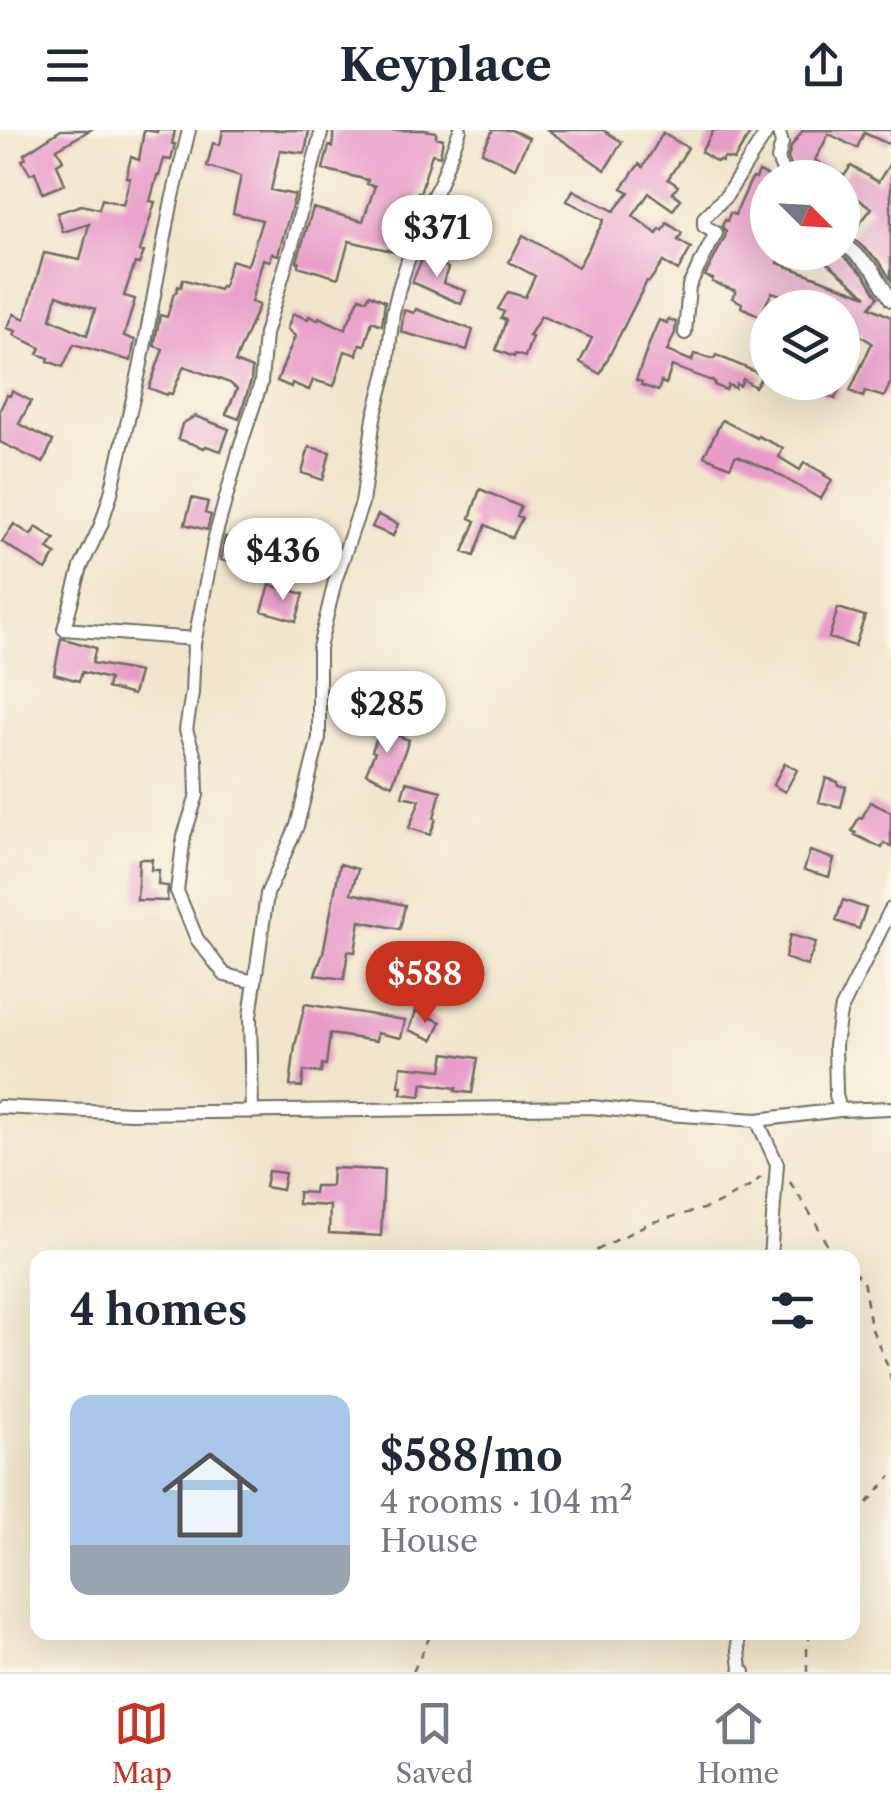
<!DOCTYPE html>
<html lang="en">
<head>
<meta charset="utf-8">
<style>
	:root { --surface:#fff; --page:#f2f2f3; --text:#1f2937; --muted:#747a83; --line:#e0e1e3; --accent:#c8321e }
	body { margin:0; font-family:"Libre Caslon Text",serif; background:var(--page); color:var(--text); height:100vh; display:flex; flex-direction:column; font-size:38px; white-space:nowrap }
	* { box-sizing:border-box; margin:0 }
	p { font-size:32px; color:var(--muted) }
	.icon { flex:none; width:55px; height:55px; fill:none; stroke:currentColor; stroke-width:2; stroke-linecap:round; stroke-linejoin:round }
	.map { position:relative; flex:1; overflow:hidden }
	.sheet { position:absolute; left:30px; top:1120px; width:830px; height:390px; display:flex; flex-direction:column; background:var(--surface); border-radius:20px; box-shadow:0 10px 40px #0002 }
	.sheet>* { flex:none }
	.needle { width:65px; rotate:114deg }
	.controls { position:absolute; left:750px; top:30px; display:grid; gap:20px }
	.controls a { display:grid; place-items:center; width:110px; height:110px; border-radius:50%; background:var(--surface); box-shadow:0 10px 40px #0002; font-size:50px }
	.price { position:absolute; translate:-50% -85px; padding:0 22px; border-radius:35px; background:#fff; color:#222; font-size:32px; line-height:65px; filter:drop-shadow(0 2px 5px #0008) }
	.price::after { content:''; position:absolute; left:50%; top:60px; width:30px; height:22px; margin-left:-15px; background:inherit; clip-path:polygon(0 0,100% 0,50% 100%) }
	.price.current { background:var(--accent); color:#fff }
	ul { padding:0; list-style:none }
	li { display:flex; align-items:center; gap:30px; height:250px; padding:0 40px }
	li+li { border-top:2px solid var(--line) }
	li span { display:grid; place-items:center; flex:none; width:280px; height:200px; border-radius:20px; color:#555 }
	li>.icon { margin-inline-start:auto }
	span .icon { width:120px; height:120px; fill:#fffc; stroke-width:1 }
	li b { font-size:42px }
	h2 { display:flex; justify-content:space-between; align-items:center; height:120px; padding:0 40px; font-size:42px }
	header { display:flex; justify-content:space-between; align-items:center; height:130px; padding:0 40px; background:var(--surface); font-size:45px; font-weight:700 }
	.menu { display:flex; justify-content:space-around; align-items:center; height:140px; border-top:2px solid var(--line); background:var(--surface); font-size:28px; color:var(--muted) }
	.menu a { display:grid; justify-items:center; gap:5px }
	.menu .current { color:var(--accent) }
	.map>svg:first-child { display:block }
</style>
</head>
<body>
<header><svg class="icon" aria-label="menu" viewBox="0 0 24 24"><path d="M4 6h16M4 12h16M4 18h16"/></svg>Keyplace<svg class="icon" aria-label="share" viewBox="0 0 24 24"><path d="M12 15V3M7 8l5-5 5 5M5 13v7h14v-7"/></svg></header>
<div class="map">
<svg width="891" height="1542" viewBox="0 0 891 1542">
	<rect width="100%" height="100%" fill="#fbf7ec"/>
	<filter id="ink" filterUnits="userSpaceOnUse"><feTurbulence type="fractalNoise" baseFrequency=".01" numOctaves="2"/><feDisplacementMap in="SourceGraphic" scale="20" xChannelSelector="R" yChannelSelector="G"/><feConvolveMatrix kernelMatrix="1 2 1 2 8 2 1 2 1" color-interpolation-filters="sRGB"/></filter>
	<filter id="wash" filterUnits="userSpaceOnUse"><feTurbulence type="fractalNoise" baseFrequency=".0048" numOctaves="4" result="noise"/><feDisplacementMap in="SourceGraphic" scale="40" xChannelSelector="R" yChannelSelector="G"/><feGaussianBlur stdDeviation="2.25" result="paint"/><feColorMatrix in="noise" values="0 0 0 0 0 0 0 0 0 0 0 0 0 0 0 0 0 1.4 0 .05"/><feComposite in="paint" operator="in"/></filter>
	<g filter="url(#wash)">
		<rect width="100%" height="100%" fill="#f1e6cb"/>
		<g id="blocks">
			<path fill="#e89dc9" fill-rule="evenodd" d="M61 0H90L57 19 63 30 57 34 65 54 43 63 35 42 30 44 22 30 26 28 24 24Z
				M144 0 157 2V0H175L172 14H175L171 30 164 29 159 46H157L150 71 155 72 140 121 144 122 139 134 135 133 124 166 135 169 124 206 135 210 131 231 74 214 63 237 48 231 49 228 38 224 41 218 14 205 16 201 7 198 14 184 25 189 44 123 80 130 89 94 63 102 57 83 81 75 99 79 102 69 123 75 130 48 126 47 131 27 139 30ZM57 165 95 179 87 205 51 189Z
				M223 0H309L305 23 280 20 271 60 295 65 278 125 272 123 270 131 263 129 251 172 259 175 235 232 252 239 251 251 239 289 226 284 237 259 230 253 184 236 172 264 168 263 167 265 149 258 163 219 154 216 160 185 167 187 174 163H176L178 156 181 157 183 149 219 160 221 156 223 157 231 130 247 135 249 132 262 90 233 83 241 46 207 36 213 13 220 15Z
				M333 0H424L436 2V7L443 9 440 26 432 24 420 63 418 62 413 79 410 78 402 103 401 111 404 112 400 123 349 111 338 148 298 136 299 132 297 131 313 78 363 91 375 56 367 54 368 50 323 39 329 16 333 17Z
				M493 0H511L529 8 515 38 482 22Z
				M548 0H603L622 12 605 40Z
				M714 0H752L734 30 724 28 722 32 719 30 717 32 701 22Z
				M803 0H891V15L864 3 857 18 829 4 815 30 844 46 851 36 878 52 891 32V150L880 132 850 106 872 78 849 63 851 61 842 56 843 48H796L788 28 791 17Z
				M663 3 688 18 668 49 678 56 673 63 681 69 673 80 649 63 633 86 657 104 660 99 663 101 667 93 682 103 678 110 691 118 678 141 663 132 649 152 647 151 600 244 580 232 592 208 541 186 529 206 532 207 525 227 515 224 514 227 496 220 506 190 501 188 504 182 498 179 508 162 525 167 535 146 509 132 523 105 578 137 604 90 567 71 573 60 614 81 629 62 622 58 639 34 643 37Z
				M759 42 768 46V122H783L778 133 867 166 815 122H839L865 145 878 167 870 177 891 187V252L884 267 865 261 863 267 850 261 872 213 842 194V178H816L789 166 788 167 772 162 760 186 741 177 742 173 732 168 736 161 712 152 713 149 705 146 725 107 726 102 722 96 725 90 727 91 730 83 735 85 750 52 753 48 756 49Z
				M424 125 448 138 443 153 466 161 461 174 412 152Z
				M370 164 385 171 382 195 372 191 365 215 360 214 357 225 345 221 334 256 313 250 309 260 292 253 291 257 277 251 295 206 287 199 292 186 294 184 308 189 309 186 318 190 319 187 345 199 360 167 367 170Z
				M416 179 473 200 467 220 401 202 404 180 414 183Z
				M668 189 676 192 675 203 667 221 692 231 694 224 714 229 716 225 763 245 755 257 743 249 740 256 736 254 735 258 728 255 726 260 714 255 715 252 672 236 666 254 661 252 658 261 641 255 642 252 636 250 652 206 659 190 667 193Z
				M797 252H842L835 269Z
				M12 261 31 271 19 294 53 311 43 333 0 312V280L7 265 10 266Z
				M195 286 229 299 221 321 206 316 204 318 178 309 182 294Z
				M722 290 757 308 758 306 783 318 779 327 800 340 804 332 825 344 824 345 832 350 821 369 772 341 738 326 735 327 730 337 704 326Z
				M309 317 330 322 323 350 302 343Z
				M480 359 521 377 517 386 522 388 512 408 486 395 474 426 463 422 476 391 470 388Z
				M192 368 208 372 205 383 211 385 207 400 185 394Z
				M378 385 398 394 393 406 372 397Z
				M14 394 31 405 36 397 55 409 48 419 56 424 46 440 2 412Z
				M233 406 276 419 272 440 250 434 249 439 221 430 225 407 232 408Z
				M270 455 304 464 296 491 262 481Z
				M838 478 865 486 855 516 829 508Z
				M61 508 96 518 92 533 139 542 133 565 107 558 109 549 82 542 79 551 54 544Z
				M380 599 409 610 392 655 366 643 375 622 372 621Z
				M785 633 797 640 785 662 773 655Z
				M826 648 838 652V655L846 657 841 677 819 672Z
				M406 652 441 661 434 688 436 689 430 705 409 698 420 670 402 666Z
				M870 672 891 682V717L884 713 882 718 855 705 856 703 852 701 859 687 862 688Z
				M810 721 834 729 829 747 804 740Z
				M139 729H152L151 740H159L158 755 168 756 167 771 137 770Z
				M340 734 358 739 351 763 405 775 400 799 360 791 355 822 348 821 344 849 315 845 323 823Z
				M843 770 866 778 859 799 836 791Z
				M790 805 816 812 807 836 785 828Z
				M427 828 459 843 450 861 418 846Z
				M409 848 423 852 419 866 405 862Z
				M305 874 405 890 401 908 377 903 376 911 330 904 326 935 322 934 321 943 304 941 302 957 290 956 295 916Z
				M416 881 441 892 433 910 409 900Z
				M445 923 478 928 472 963 455 961 456 958 423 953 421 966 401 964 402 956H399L401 936 442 940Z
				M332 1038 384 1040 381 1106 329 1103 330 1076 298 1074V1062L314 1063 315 1056H331Z
				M268 1041 285 1043 282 1060 265 1057Z"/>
		</g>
	</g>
	<g filter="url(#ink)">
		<use href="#blocks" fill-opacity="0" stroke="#706c63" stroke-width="2.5"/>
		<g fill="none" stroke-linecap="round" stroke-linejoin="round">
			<defs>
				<path id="minor" d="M189 0 171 75 141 234 111 363 101 395 81 437 64 499 195 509
					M778 0 782 13 778 29 786 48
					M842 112 873 139 891 170
					M685 203 689 156 716 103 704 96V88L727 65 768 0
					M255 852 225 845 197 809 177 761 184 706 197 665 196 630 186 600 192 563 194 514 215 407 241 314 261 253 265 204 293 111 322 0
					M0 977 131 983 591 977 636 982 757 990 840 980 891 978
					M840 980 836 965 835 915 840 882 891 779
					M252 982 250 887 267 764 297 696 319 608V518L335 451 362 373 374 288 387 238 393 182 399 158 422 87 440 53 460 0
					M757 990 777 1034 770 1128
					M737 1502 741 1539 744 1542"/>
			</defs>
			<use href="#minor" stroke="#706c63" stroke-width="16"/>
			<path stroke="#706c63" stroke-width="2.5" stroke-dasharray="8 8" stroke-linecap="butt" d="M790 1052 816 1093 830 1121 838 1128
				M582 1128 649 1093 711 1077 751 1056 761 1047
				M852 1141 863 1150 871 1197 889 1239 891 1251
				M852 1401 864 1377 891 1346
				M413 1542 432 1502
				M807 1542V1517L811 1502"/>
			<use href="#minor" stroke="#fff" stroke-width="12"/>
		</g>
	</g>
</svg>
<div class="controls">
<a><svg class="needle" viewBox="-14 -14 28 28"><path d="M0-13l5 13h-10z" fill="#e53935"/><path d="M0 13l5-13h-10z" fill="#747a83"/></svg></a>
<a><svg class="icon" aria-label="layers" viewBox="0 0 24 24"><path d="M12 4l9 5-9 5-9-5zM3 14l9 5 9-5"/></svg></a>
</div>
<b class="price" style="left:437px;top:150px">$371</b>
<b class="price" style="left:283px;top:473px">$436</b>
<b class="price" style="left:387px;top:626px">$285</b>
<b class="price current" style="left:425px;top:896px">$588</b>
<section class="sheet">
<h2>4 homes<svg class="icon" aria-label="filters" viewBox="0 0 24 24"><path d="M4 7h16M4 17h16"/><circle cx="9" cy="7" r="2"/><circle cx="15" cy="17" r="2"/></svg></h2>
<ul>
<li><span style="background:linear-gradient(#a9c7e8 75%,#9aa5b1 0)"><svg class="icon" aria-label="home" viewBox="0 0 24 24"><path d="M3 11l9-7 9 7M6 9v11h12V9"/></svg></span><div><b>$588/mo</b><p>4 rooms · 104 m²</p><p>House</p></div></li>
</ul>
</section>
</div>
<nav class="menu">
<a class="current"><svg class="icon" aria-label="map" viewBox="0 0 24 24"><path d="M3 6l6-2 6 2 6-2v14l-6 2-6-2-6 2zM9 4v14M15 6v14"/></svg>Map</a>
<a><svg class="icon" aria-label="saved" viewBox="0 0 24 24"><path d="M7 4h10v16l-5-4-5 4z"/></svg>Saved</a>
<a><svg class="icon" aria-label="home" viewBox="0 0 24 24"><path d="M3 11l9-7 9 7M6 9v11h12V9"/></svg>Home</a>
</nav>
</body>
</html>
